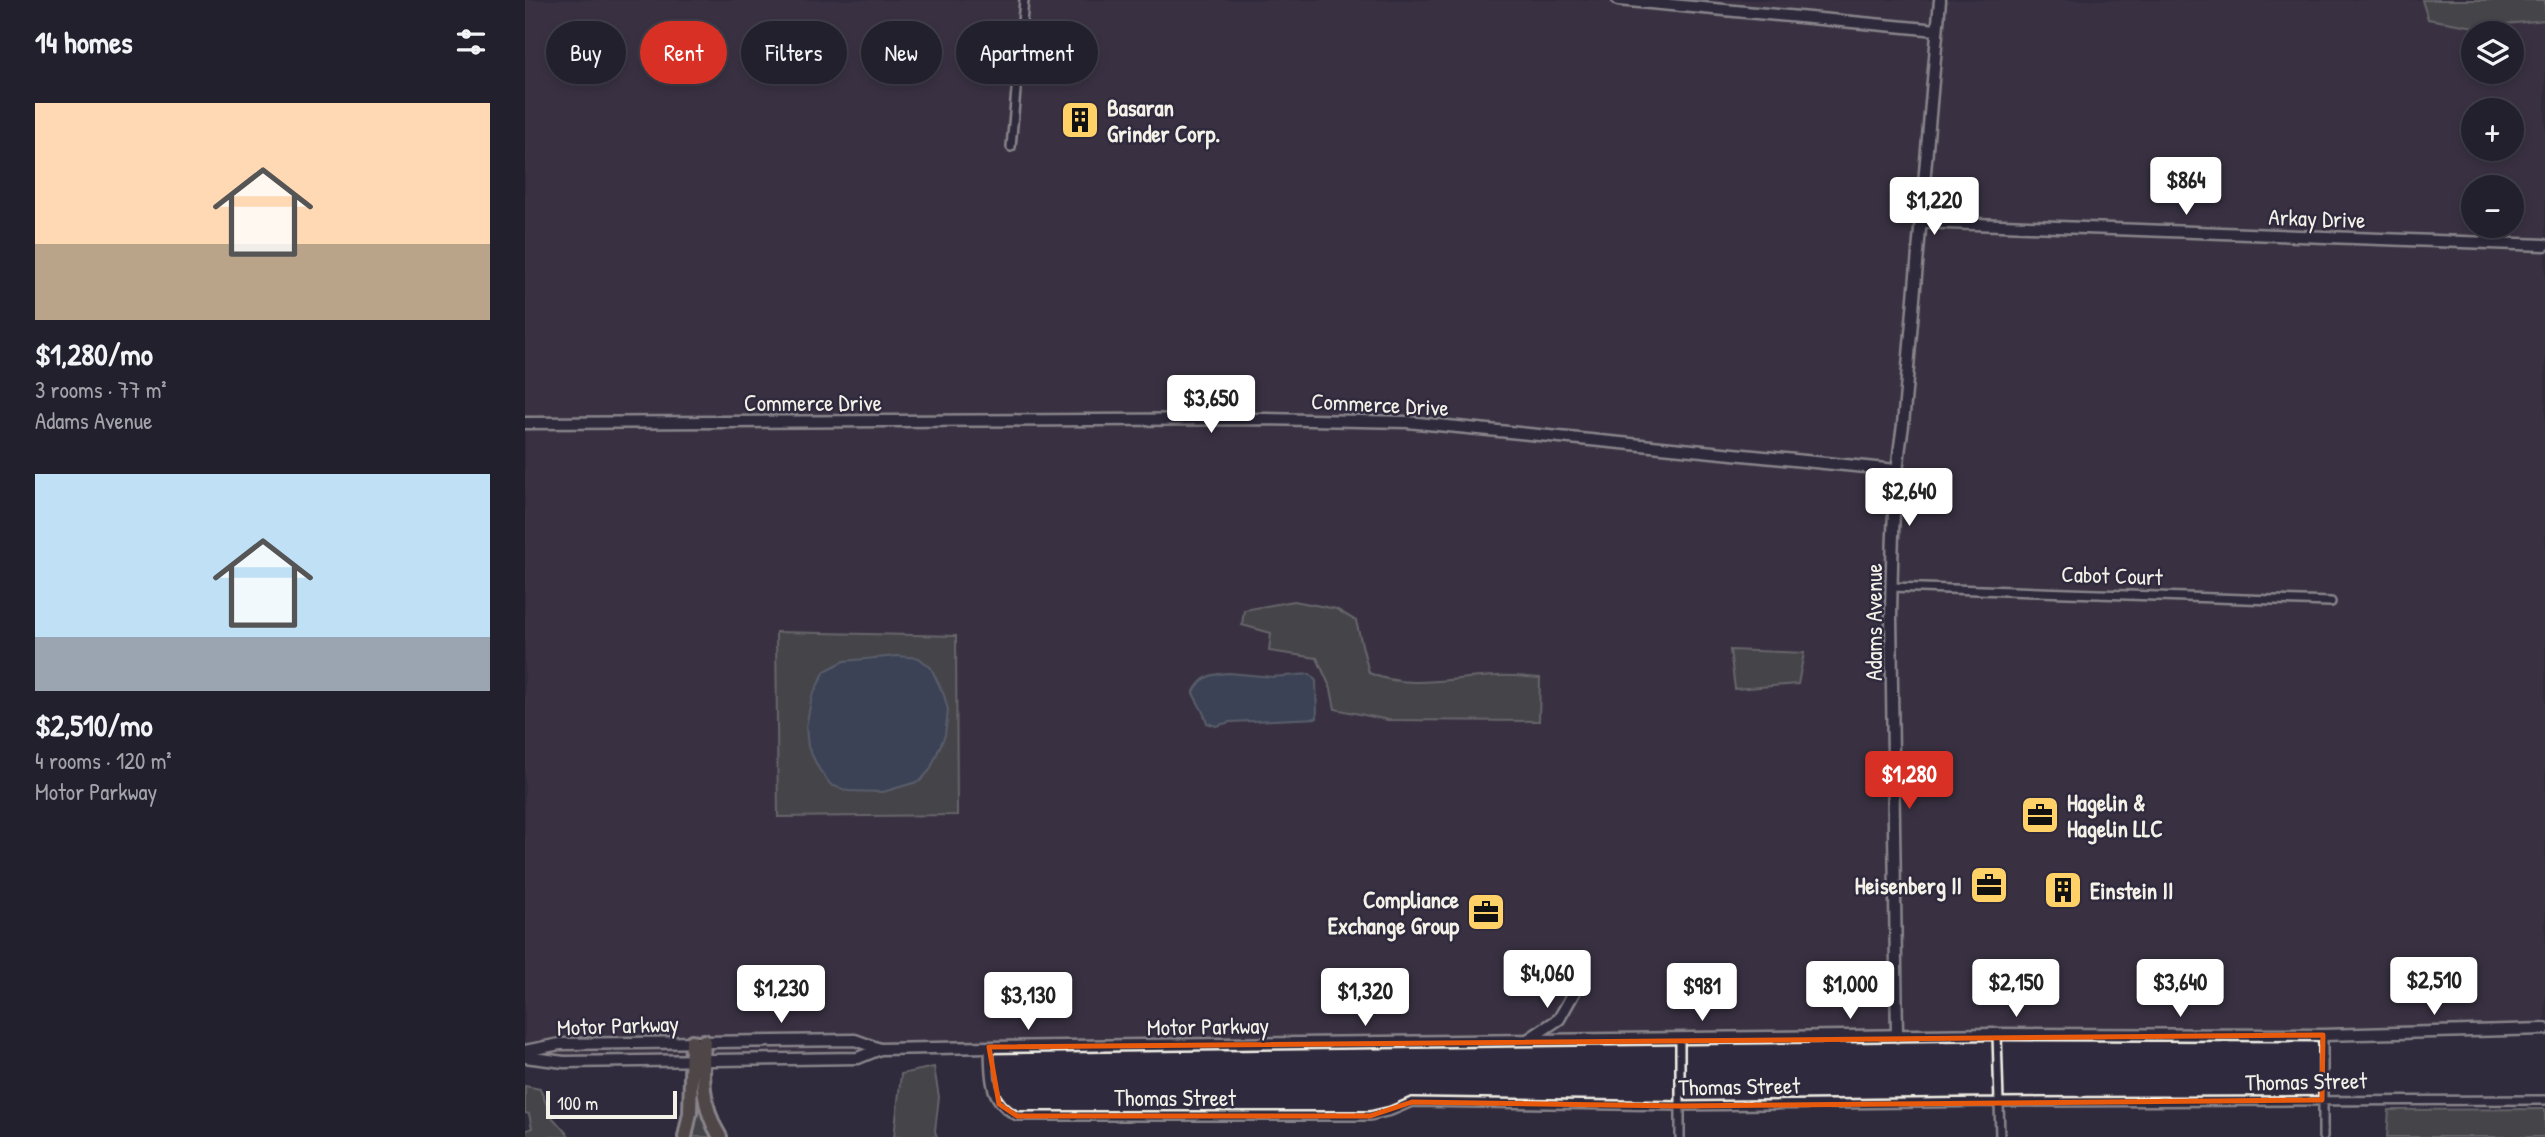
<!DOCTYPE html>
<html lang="en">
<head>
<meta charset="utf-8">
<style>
	:root { --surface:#23202e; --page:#2f2d3a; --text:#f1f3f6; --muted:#a3a3aa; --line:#403e4a; --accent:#d93025 }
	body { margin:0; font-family:"Patrick Hand",sans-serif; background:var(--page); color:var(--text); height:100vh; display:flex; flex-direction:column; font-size:26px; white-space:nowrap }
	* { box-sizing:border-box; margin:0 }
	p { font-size:23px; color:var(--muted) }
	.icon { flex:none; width:38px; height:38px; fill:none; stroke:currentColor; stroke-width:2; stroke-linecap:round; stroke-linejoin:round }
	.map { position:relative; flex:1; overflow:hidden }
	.panel { display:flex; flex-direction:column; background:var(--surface); width:525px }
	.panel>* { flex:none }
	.top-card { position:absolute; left:21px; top:21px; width:665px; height:63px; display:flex; gap:14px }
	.controls { position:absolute; left:1936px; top:21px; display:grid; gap:14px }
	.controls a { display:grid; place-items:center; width:63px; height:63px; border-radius:50%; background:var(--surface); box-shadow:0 4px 10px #0003,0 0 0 2px var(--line); font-size:35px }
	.scale { position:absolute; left:21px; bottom:18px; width:131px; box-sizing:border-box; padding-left:7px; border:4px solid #f4f1e8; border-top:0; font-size:19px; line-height:24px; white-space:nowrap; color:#f4f1e8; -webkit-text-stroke:5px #2f2a3d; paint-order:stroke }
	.price { position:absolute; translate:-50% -60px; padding:0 16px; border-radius:7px; background:#fff; color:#222; font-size:23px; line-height:46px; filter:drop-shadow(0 2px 4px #0008) }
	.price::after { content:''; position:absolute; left:50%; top:42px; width:21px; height:16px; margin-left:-10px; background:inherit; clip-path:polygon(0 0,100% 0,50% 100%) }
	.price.active { background:var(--accent); color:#fff }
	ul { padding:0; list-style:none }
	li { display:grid; align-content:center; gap:14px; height:371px; padding:0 35px }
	li span { display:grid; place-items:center; height:217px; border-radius:0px; color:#555 }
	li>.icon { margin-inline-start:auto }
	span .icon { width:126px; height:126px; fill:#fffc; stroke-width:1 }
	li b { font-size:30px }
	h2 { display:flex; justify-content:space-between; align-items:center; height:84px; padding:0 35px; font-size:30px }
	.pill { padding:0 24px; border-radius:32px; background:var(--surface); box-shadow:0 4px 10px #0003,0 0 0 2px var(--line); font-size:24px; line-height:63px }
	.pill.active { background:var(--accent); color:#fff }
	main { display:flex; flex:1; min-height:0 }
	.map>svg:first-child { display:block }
</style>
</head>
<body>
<main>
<section class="panel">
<h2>14 homes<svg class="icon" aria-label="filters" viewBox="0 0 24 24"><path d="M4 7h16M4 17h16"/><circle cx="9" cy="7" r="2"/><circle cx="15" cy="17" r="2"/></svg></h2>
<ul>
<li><span style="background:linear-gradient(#ffd9b3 65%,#b9a48a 0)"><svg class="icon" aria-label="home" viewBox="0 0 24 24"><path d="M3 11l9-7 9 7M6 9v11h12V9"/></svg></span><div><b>$1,280/mo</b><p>3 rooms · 77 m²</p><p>Adams Avenue</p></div></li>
<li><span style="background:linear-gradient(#bfe0f5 75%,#9aa5b1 0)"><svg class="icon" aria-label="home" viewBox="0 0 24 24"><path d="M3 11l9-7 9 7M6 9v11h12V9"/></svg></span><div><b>$2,510/mo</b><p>4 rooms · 120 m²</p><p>Motor Parkway</p></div></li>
</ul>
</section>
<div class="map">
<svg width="2020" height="1137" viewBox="0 0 2020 1137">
	<rect width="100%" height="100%" fill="#2f2a3d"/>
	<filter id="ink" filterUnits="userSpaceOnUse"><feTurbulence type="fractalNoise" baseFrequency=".0143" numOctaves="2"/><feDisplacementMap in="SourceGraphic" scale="14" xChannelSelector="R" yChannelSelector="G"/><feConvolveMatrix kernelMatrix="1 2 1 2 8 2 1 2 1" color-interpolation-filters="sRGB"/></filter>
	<g filter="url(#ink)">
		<path fill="#443a49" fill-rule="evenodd" d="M0 0H2020V1030L355 1049 274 1060 0 1058ZM1948 33H1986V72H1948ZM1948 110H1986V149H1948ZM1948 187H1986V226H1948Z"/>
		<path fill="#5f665a" stroke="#aaaca1" stroke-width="2" d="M1897 0H2020V20L1950 27 1903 19Z
			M769 601 811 609 831 621 844 673C886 691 928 677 972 676 986 675 1001 677 1015 678L1014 721 863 720 810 709 806 689 792 658 744 651 746 633 717 625 719 610Z
			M251 632 431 636 432 815 253 817Z
			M1205 650 1279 653 1273 684 1210 689Z
			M409 1067 414 1097 410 1131 412 1137H369L376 1074Z
			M0 1086 15 1089 27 1117 45 1137H0V1131L7 1128 4 1114 0 1113Z
			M175 1106 189 1137H168L171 1110Z
			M2020 1109V1137H1862L1864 1110Z"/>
		<path fill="#496173" stroke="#8d9ba2" stroke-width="2" d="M372 656 394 658 406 668 419 695 423 710 420 735 405 770 395 781 358 792 323 791 306 785 294 769 283 747 281 727 287 696 300 671 319 661Z
			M704 673 747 677 785 674 791 681 792 718 705 722 691 726 682 723C679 711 673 704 668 693 677 676 686 674 704 673Z"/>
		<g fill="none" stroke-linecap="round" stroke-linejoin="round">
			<defs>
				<path id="street" d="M486 147 499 0
					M1367 587 1806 602
					M1472 1034 1475 1137
					M1155 1039V1137
					M464 1047C465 1077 462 1101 492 1116H845L866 1111 887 1102 1155 1106 1474 1102 2020 1100
					M1798 1137V1035"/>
				<path id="secondary" d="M1093 0 1412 30
					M1395 222 2020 245
					M0 423 739 419 882 422 1371 470
					M1372 1036 1366 616C1367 552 1368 488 1378 425L1415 0
					M1004 1039 1034 1019 1052 987
					M0 1051 35 1044 330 1040 355 1049
					M0 1057 39 1062 333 1058 355 1049 464 1047 1472 1034 1798 1035 2020 1029"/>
				<path id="highway" d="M179 1041C177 1075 176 1107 195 1137
					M160 1137 165 1113 167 1041"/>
			</defs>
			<use href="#street" stroke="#f4f1e8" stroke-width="12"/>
			<use href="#secondary" stroke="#f4f1e8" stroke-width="15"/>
			<use href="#highway" stroke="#f4f1e8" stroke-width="18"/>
			<use href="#street" stroke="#2f2a3d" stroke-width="7"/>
			<use href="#secondary" stroke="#2f2a3d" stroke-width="10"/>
			<use href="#highway" stroke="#766a54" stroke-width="12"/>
		</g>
	</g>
	<path d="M0 0H2020V1137H0ZM1798 1035 1797 1100 1155 1106 887 1102 845 1116H492L474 1104 464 1047Z" fill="#2f2a3d" fill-opacity=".55" fill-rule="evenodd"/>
	<path fill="none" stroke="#e8590c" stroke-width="5" stroke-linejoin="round" d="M1798 1035 1797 1100 1155 1106 887 1102 845 1116H492L474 1104 464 1047Z"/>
	<defs>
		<symbol id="building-square" viewBox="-11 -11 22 22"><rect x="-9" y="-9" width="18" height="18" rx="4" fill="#ffd166" stroke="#2f2a3d"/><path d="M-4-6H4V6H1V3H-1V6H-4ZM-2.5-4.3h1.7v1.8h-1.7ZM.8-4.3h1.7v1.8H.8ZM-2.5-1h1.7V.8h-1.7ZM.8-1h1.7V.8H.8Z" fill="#111"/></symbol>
		<symbol id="office-square" viewBox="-11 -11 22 22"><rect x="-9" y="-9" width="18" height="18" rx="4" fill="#ffd166" stroke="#2f2a3d"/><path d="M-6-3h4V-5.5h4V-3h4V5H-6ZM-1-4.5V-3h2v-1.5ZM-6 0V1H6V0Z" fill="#111"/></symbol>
	</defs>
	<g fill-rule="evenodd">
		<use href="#building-square" x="533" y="98" width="44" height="44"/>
		<use href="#office-square" x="1493" y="793" width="44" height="44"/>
		<use href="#office-square" x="1442" y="863" width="44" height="44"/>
		<use href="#building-square" x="1516" y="868" width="44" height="44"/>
		<use href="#office-square" x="939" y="890" width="44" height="44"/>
	</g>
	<g text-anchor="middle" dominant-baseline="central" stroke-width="5" stroke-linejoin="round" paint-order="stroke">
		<g font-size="23" font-weight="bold" fill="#f4f1e8" stroke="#2f2a3d" text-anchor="start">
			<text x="582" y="107">Basaran<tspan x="582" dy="26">Grinder Corp.</tspan></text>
			<text x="1542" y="802">Hagelin &amp;<tspan x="1542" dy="26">Hagelin LLC</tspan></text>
			<text x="1437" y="885" text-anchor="end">Heisenberg II</text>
			<text x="1565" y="890">Einstein II</text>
			<text x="934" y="899" text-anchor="end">Compliance<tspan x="934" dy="26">Exchange Group</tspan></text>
		</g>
		<g font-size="23" fill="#f4f1e8" stroke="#2f2a3d">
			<text transform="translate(1792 218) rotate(2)">Arkay Drive</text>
			<text x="288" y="402">Commerce Drive</text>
			<text transform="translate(855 404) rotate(3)">Commerce Drive</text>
			<text transform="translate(1587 575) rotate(2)">Cabot Court</text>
			<text transform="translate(1348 622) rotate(-90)">Adams Avenue</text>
			<text transform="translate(93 1025) rotate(-2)">Motor Parkway</text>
			<text transform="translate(683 1026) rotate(-1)">Motor Parkway</text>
			<text transform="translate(1781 1081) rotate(-1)">Thomas Street</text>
			<text transform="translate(1214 1086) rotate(-1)">Thomas Street</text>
			<text x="650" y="1097">Thomas Street</text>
		</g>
	</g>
</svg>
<div class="controls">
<a><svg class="icon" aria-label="layers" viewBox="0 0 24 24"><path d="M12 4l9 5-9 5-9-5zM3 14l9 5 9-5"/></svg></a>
<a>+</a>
<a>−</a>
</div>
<div class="scale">100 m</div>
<b class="price" style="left:1661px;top:217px">$864</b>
<b class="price" style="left:1409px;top:237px">$1,220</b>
<b class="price" style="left:686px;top:435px">$3,650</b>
<b class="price" style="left:1384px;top:528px">$2,640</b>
<b class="price active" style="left:1384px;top:811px">$1,280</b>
<b class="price" style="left:1022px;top:1010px">$4,060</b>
<b class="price" style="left:1909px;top:1017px">$2,510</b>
<b class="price" style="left:1491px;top:1019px">$2,150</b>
<b class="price" style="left:1655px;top:1019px">$3,640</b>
<b class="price" style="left:1325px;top:1021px">$1,000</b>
<b class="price" style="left:1177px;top:1023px">$981</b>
<b class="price" style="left:256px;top:1025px">$1,230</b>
<b class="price" style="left:840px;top:1028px">$1,320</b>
<b class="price" style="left:503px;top:1032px">$3,130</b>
<div class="top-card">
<a class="pill">Buy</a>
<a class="pill active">Rent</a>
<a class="pill">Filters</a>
<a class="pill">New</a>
<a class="pill">Apartment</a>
</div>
</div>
</main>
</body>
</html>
